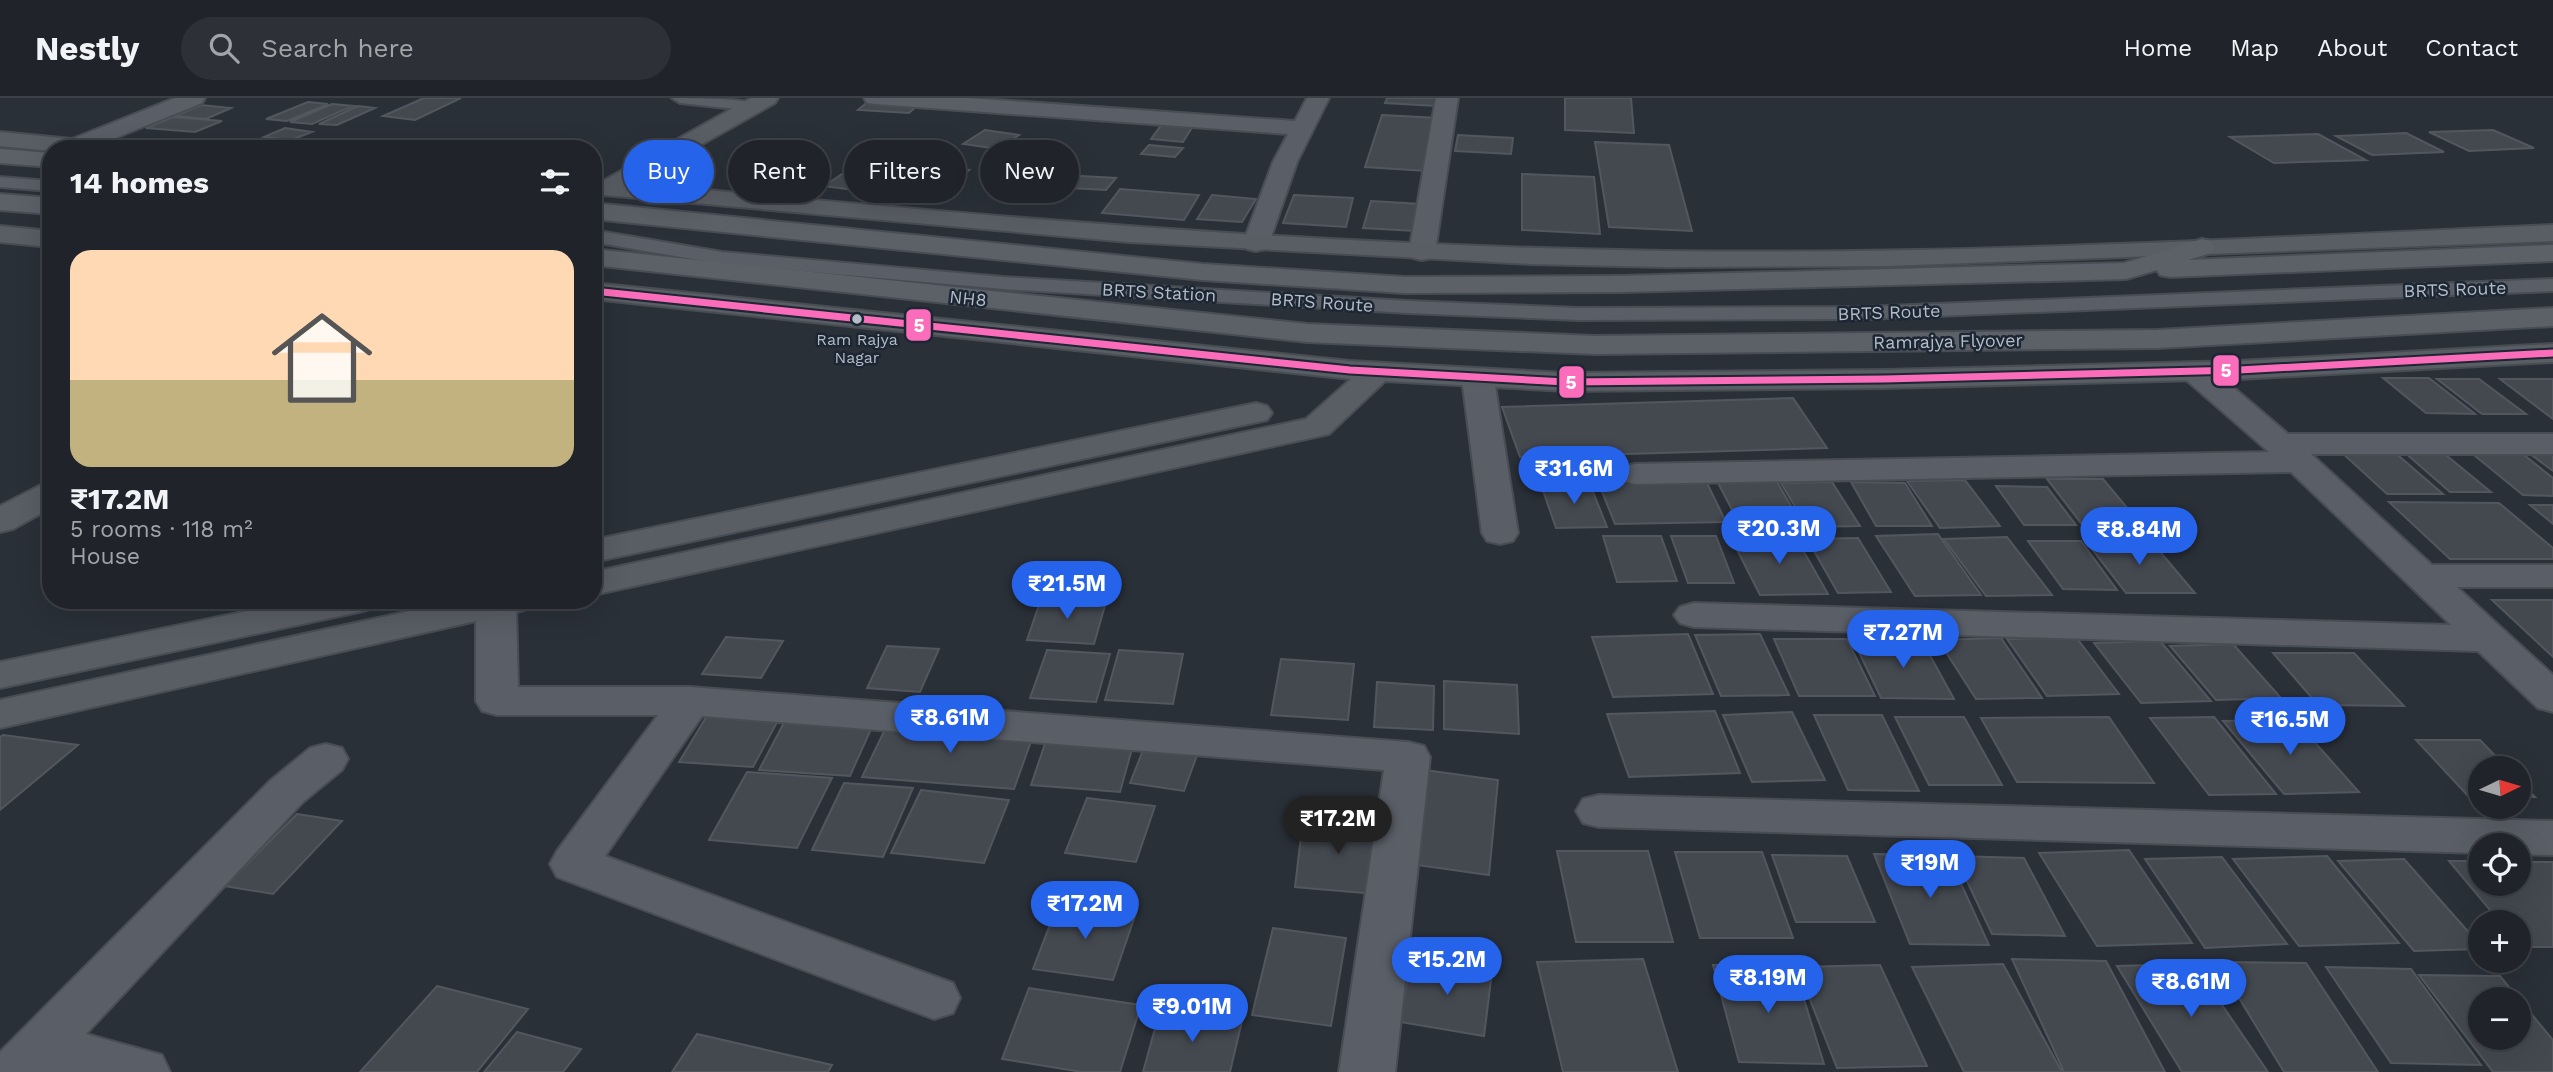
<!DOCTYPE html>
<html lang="en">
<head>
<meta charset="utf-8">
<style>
	:root { --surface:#20242a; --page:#2d3036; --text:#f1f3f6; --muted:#a2a4a8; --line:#3d4147; --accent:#2563eb }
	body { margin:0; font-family:"Work Sans",sans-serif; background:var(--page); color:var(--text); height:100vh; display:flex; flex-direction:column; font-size:26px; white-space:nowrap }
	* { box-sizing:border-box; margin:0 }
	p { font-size:23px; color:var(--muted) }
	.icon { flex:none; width:38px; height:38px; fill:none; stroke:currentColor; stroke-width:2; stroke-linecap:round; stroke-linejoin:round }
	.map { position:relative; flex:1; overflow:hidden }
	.side { position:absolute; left:42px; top:42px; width:560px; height:469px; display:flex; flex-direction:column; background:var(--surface); border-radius:28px; box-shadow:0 7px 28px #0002,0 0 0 2px var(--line) }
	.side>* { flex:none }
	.hud { position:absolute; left:623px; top:42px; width:665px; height:63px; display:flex; gap:14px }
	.needle { width:46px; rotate:85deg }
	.controls { position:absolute; left:2468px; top:658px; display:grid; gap:14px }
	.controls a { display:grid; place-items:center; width:63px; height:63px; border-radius:50%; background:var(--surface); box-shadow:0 7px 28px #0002,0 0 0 2px var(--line); font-size:35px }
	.price { position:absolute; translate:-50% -60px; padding:0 16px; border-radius:24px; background:var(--accent); color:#fff; font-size:23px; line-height:46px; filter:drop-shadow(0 2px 4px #0008) }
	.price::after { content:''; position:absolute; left:50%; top:42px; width:21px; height:16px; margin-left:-10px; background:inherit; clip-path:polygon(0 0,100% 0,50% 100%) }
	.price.on { background:#222; color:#fff }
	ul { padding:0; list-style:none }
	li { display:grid; align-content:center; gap:14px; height:371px; padding:0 28px }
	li+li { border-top:2px solid var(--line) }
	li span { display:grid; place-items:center; height:217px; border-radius:21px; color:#555 }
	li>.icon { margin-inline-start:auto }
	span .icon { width:126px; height:126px; fill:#fffc; stroke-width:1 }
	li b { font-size:30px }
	h2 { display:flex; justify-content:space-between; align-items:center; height:84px; padding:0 28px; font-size:30px }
	.chip { padding:0 24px; border-radius:32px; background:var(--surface); box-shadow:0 7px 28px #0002,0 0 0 2px var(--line); font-size:24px; line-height:63px }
	.chip.on { background:var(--accent); color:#fff }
	header { display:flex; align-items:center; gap:42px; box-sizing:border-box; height:98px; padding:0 35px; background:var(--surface); border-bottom:2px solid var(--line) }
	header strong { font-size:33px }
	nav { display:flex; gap:38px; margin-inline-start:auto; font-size:24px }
	.search { width:490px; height:63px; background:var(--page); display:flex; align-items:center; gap:18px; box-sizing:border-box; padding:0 24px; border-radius:38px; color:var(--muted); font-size:26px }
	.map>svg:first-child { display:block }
</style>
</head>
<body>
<header>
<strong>Nestly</strong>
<div class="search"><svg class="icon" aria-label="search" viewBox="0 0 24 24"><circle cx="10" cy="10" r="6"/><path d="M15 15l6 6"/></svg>Search here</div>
<nav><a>Home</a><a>Map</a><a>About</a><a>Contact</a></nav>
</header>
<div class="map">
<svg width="2553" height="974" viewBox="0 0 2553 974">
	<rect width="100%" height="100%" fill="#2a3038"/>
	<path fill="#444950" stroke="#52575f" stroke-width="2" fill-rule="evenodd" d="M424 0H461L415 22 383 18Z
		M1387 0H1438L1436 8 1385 5Z
		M1565 0H1631L1634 35 1565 32Z
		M870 2 920 5 909 15 858 12Z
		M308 4 328 6 287 23 266 21Z
		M332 6 353 8 312 26 290 24Z
		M201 7 231 10 206 21 175 18Z
		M358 8 375 10 337 27 319 26Z
		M1382 17 1439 20 1427 73 1365 69Z
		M173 19 222 23 195 34 146 30Z
		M1162 26 1193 28 1183 44 1151 41Z
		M285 30 312 34 291 42 264 39Z
		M985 32 1019 37 998 51 963 46Z
		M2493 32 2534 50 2469 53 2429 34Z
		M2406 35 2444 54 2372 57 2336 38Z
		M2318 36 2366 62 2274 65 2230 39Z
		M1458 37 1513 40 1511 56 1455 53Z
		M1595 44 1669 47 1692 133 1609 129Z
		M1149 47 1183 50 1175 59 1141 56Z
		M904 54 943 57 934 65 895 62Z
		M857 66 917 73 885 96 824 88Z
		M936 68 969 72 950 86 917 82Z
		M1522 76 1594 79 1600 136 1522 132Z
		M1081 78 1116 80 1106 92 1071 90Z
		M1120 91 1199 97 1184 122 1102 115Z
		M1212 97 1256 101 1242 124 1197 121Z
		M1294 97 1353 100 1346 129 1283 125Z
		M1371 103 1421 106 1415 133 1363 130Z
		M2383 280H2429L2475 316 2426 315Z
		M2437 281H2479L2526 316H2482Z
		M2500 281H2553V321Z
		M1793 300 1827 350 1520 359 1502 309Z
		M2338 351 2392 352 2443 396H2387Z
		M2525 352H2553V373Z
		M2403 353H2441L2491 394H2450Z
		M2469 353H2519L2553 380V398L2523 397Z
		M1705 381 1726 424 1615 426 1598 384Z
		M2047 381H2103L2144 430 2084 429Z
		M1776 382 1802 427 1741 429 1717 383Z
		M1965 382 2000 428 1940 430 1907 383Z
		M1832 384 1860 428 1807 429 1781 385Z
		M1851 384 1905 385 1932 428H1876Z
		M1590 386 1607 429 1556 430 1541 387Z
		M1996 388 2047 389 2076 427H2024Z
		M2389 404 2499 405 2553 450V461H2450Z
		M2530 407H2553V426Z
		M1938 436 1981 497 1915 498 1876 438Z
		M1603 438H1661L1677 483 1617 484Z
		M1671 438H1716L1734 485H1688Z
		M1795 438 1828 496 1760 497 1731 440Z
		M2007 439 2052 497 1986 498 1944 441Z
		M1858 440 1891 494 1838 495 1807 441Z
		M2085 442 2151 443 2195 495H2126Z
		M2028 443H2081L2117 492 2063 491Z
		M1041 501 1106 504 1094 546 1027 542Z
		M2492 502H2553V559Z
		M1688 536 1713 596 1613 599 1592 539Z
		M1760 536 1789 597 1721 598 1695 537Z
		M726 539 783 543 761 580 702 576Z
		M2076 539 2119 596 2047 598 2007 541Z
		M2001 540 2042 600 1976 601 1938 542Z
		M1774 541H1847L1875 598H1799Z
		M1853 542 1922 543 1954 601 1881 600Z
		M2160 543 2211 603 2141 605 2094 545Z
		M2233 546 2281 600 2216 602 2170 548Z
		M887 548 939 551 920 594 867 590Z
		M1047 552 1110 556 1096 604 1030 600Z
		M1119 552 1183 556 1173 606 1105 602Z
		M2273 555H2354L2404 608 2318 607Z
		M1281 561 1354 566 1348 622 1271 617Z
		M1444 583 1517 587 1519 636 1444 631Z
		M1377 584 1434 588 1433 632 1374 629Z
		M711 611 782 615 753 669 679 664Z
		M1715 613 1740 675 1629 679 1607 616Z
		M1792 614 1825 682 1752 684 1723 617Z
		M789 615 876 620 850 678 759 672Z
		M1814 617H1882L1919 693 1848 692Z
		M1895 619H1964L2002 687H1929Z
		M2109 619 2154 685 2017 684 1981 620Z
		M2214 619 2276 696 2209 697 2150 620Z
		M2295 622 2359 694 2284 696 2223 623Z
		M889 623 1034 635 1014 691 862 679Z
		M1049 634 1135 640 1120 694 1031 687Z
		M3 637 78 647 0 712V639Z
		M1147 642 1200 649 1184 693 1130 685Z
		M2416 642H2480L2507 670H2480V699H2469Z
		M1425 672 1498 682 1489 777 1410 766Z
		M747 674 832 680 797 750 709 742Z
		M2518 682 2535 699H2518Z
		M844 685 913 690 883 759 812 752Z
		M921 692 1009 702 984 765 891 755Z
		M1087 700 1155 708 1136 764 1065 755Z
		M297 716 342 723 273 796 225 788Z
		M1303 721 1380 727 1375 796 1295 789Z
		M2129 752 2192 845 2097 848 2039 755Z
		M1557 753H1648L1673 844H1576Z
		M1675 754H1762L1793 840H1700Z
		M1874 756 1948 757 1989 847 1910 846Z
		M1772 757 1847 758 1875 824H1796Z
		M1955 758 2024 760 2065 838 1992 836Z
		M2327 758 2399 845 2299 848 2233 761Z
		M2222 759 2287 846 2205 850 2145 761Z
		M2404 761 2480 847V851L2414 853 2338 763Z
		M2449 763H2480V786H2518V764H2553V849H2521L2518 824H2500Z
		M1059 803 1136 815 1113 882 1033 871Z
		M1273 830 1346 840 1331 928 1252 917Z
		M1411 861 1492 874 1484 938 1400 924Z
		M1643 861 1678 974H1563L1537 864Z
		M2012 861 2106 863 2165 974H2064Z
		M2217 864 2306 865 2378 974H2284Z
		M2003 866 2062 974H1964L1912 869Z
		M2194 866 2268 974H2182L2117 868Z
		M1713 867 1794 869 1824 966 1739 964Z
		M1880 867 1927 968 1837 970 1797 869Z
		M2326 869 2411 871 2481 967 2391 965Z
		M2419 877 2500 878 2553 942V974H2493ZM2480 901H2518V940H2480Z
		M437 888 528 911 477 974H360Z
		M1029 890 1141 907 1120 974H1082L1002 961Z
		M1160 912 1242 923 1230 974H1143Z
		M517 934 581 951 563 974H484Z
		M697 936 832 967 828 974H672Z"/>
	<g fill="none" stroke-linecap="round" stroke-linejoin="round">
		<defs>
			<path id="lane" d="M672 0C692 0 749 0 763 8L755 13 680 5Z
				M0 79 51 83V93L0 89Z
				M593 132 722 154 1003 179 1408 203 1579 210 1864 209 2553 181V193L1864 221 1579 222 1408 215 1003 191 722 166 593 144Z"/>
			<path id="street" d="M175 0H205L202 5 88 51H65L63 48 67 43Z
				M864 0H968L1295 23 1307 0H1329L1297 64 1269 145 1265 151 1256 153 1247 151 1243 145 1273 64 1288 36 875 6 867 5Z
				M1436 0H1458L1435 154 1431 160 1422 162 1413 160 1409 154Z
				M2195 264 2206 266 2288 336H2553V356H2311L2432 467H2553V489H2457L2553 577V614L2538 610 2478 553 1694 529 1680 525 1674 517 1680 509 1694 505 2451 527 2291 374 1635 386 1623 383 1618 376 1623 369 1635 366 2269 354 2184 280 2179 273 2184 266Z
				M1478 272 1489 274 1494 281 1518 435 1513 443 1500 446 1487 443 1482 435 1462 281 1467 274Z
				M480 502H512L516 507 518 589H690L1408 644 1424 648 1430 659 1395 974H1339L1384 672 702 618 605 758 953 885 960 900 953 915 934 921 557 779 550 766 557 753 658 617H497L482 613 476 603V507Z
				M326 646 342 650 348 661 342 672 303 704 86 936 162 957 170 974H0V954L271 682 310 650Z
				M1599 697 2553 723V757L2518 756V747H2480V755L1599 729 1583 725 1576 713 1583 701Z"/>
			<path id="secondary" d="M751 0H778L775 5 633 85C976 118 1320 148 1665 153 1961 157 2257 140 2553 127V143L1888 168 1666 169 1531 166 1129 144 593 96V82L603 83Z
				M0 34 103 44 111 46 114 51 51 53 0 48Z
				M0 128 51 133V149L0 144Z
				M593 185 1350 263 1566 275 1884 272 2239 263 2553 246V264L2239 281 1884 290 1566 293 1385 283 1329 336 593 497V474L1306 321 1351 281 593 201Z
				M1256 305 1267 308 1272 315 1267 322 593 464V442Z
				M51 384V410L13 431 0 434V408L39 388Z
				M301 502H378L373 510 359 514 0 590V564Z
				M461 502H535L530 510 516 514 0 630V602Z"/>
			<path id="primary" d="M0 51 51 55V69L0 65Z
				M0 96 51 100V116L0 112Z
				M593 105 1203 166 1405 179 1620 178 2124 165 2202 141 2211 143 2215 149 2211 155 2188 162 2553 147V163L2170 179 2160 177 2157 172 2126 181 1620 194 1405 195 1203 182 593 121Z
				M593 151 1307 226 1595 238 2158 232 2553 210V228L2158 250 1595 256 1307 244 593 167Z"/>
		</defs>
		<use href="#lane" stroke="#484c53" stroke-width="4"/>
		<use href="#street" stroke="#484c53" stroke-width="4"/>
		<use href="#secondary" stroke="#484c53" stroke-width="4"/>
		<use href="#primary" stroke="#484c55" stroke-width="4"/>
		<use href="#lane" fill="#5a5e66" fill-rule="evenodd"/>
		<use href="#street" fill="#5a5e66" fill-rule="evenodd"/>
		<use href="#secondary" fill="#595d64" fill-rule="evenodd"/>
		<use href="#primary" fill="#5c6168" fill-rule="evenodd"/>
		<defs>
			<path id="bus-1" d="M593 193 1350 272 1566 284 1884 281 2239 272 2553 255"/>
		</defs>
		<use href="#bus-1" stroke="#1d2633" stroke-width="11"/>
		<use href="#bus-1" stroke="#fb6dba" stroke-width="7"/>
	</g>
	<circle fill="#b4bcc9" stroke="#1d2633" stroke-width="2.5" cx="857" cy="221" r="6"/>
	<g text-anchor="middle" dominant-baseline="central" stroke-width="5" stroke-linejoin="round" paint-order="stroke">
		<g font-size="16" fill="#b4bcc9" stroke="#1d2633">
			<text x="857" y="241">Ram Rajya<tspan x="857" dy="18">Nagar</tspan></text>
		</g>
		<g font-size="18" fill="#b4bcc9" stroke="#1d2633">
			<text transform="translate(2455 191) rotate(-2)">BRTS Route</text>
			<text transform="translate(1159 194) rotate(3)">BRTS Station</text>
			<text transform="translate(968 200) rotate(6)">NH8</text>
			<text transform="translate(1322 204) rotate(4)">BRTS Route</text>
			<text transform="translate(1889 214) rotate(-2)">BRTS Route</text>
			<text transform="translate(1948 243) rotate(-1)">Ramrajya Flyover</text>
		</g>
	</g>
	<g stroke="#1d2633" stroke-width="2.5">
		<rect x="905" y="210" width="27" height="34" rx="7" fill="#fb6dba"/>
		<rect x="2212" y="256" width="28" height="33" rx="7" fill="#fb6dba"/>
		<rect x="1558" y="267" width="27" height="34" rx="7" fill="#fb6dba"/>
	</g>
	<g font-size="19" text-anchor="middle" font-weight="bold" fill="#fff">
		<text x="919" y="234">5</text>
		<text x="2226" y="279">5</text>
		<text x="1571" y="291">5</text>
	</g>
</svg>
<div class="controls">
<a><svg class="needle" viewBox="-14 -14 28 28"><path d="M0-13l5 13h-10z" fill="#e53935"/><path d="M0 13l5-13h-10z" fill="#a2a4a8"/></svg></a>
<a><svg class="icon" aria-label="locate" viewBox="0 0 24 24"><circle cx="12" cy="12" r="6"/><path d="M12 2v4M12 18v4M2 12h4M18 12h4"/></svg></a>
<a>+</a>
<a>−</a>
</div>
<b class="price" style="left:1574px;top:408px">₹31.6M</b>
<b class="price" style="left:1779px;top:468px">₹20.3M</b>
<b class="price" style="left:2139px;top:469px">₹8.84M</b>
<b class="price" style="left:1067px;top:523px">₹21.5M</b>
<b class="price" style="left:1903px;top:572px">₹7.27M</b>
<b class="price" style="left:950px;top:657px">₹8.61M</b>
<b class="price" style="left:2290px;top:659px">₹16.5M</b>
<b class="price on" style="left:1338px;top:758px">₹17.2M</b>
<b class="price" style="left:1930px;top:802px">₹19M</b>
<b class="price" style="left:1085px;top:843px">₹17.2M</b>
<b class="price" style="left:1447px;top:899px">₹15.2M</b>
<b class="price" style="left:1768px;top:917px">₹8.19M</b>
<b class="price" style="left:2191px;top:921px">₹8.61M</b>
<b class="price" style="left:1192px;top:946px">₹9.01M</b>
<div class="hud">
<a class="chip on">Buy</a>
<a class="chip">Rent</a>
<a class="chip">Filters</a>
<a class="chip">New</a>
</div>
<section class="side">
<h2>14 homes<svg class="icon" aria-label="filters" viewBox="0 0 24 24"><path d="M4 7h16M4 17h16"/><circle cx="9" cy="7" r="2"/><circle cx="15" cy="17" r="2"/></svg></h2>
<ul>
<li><span style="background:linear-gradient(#ffd9b3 60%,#c2b280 0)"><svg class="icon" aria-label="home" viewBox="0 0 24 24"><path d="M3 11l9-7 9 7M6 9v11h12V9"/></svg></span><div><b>₹17.2M</b><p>5 rooms · 118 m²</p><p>House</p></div></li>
</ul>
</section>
</div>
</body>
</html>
